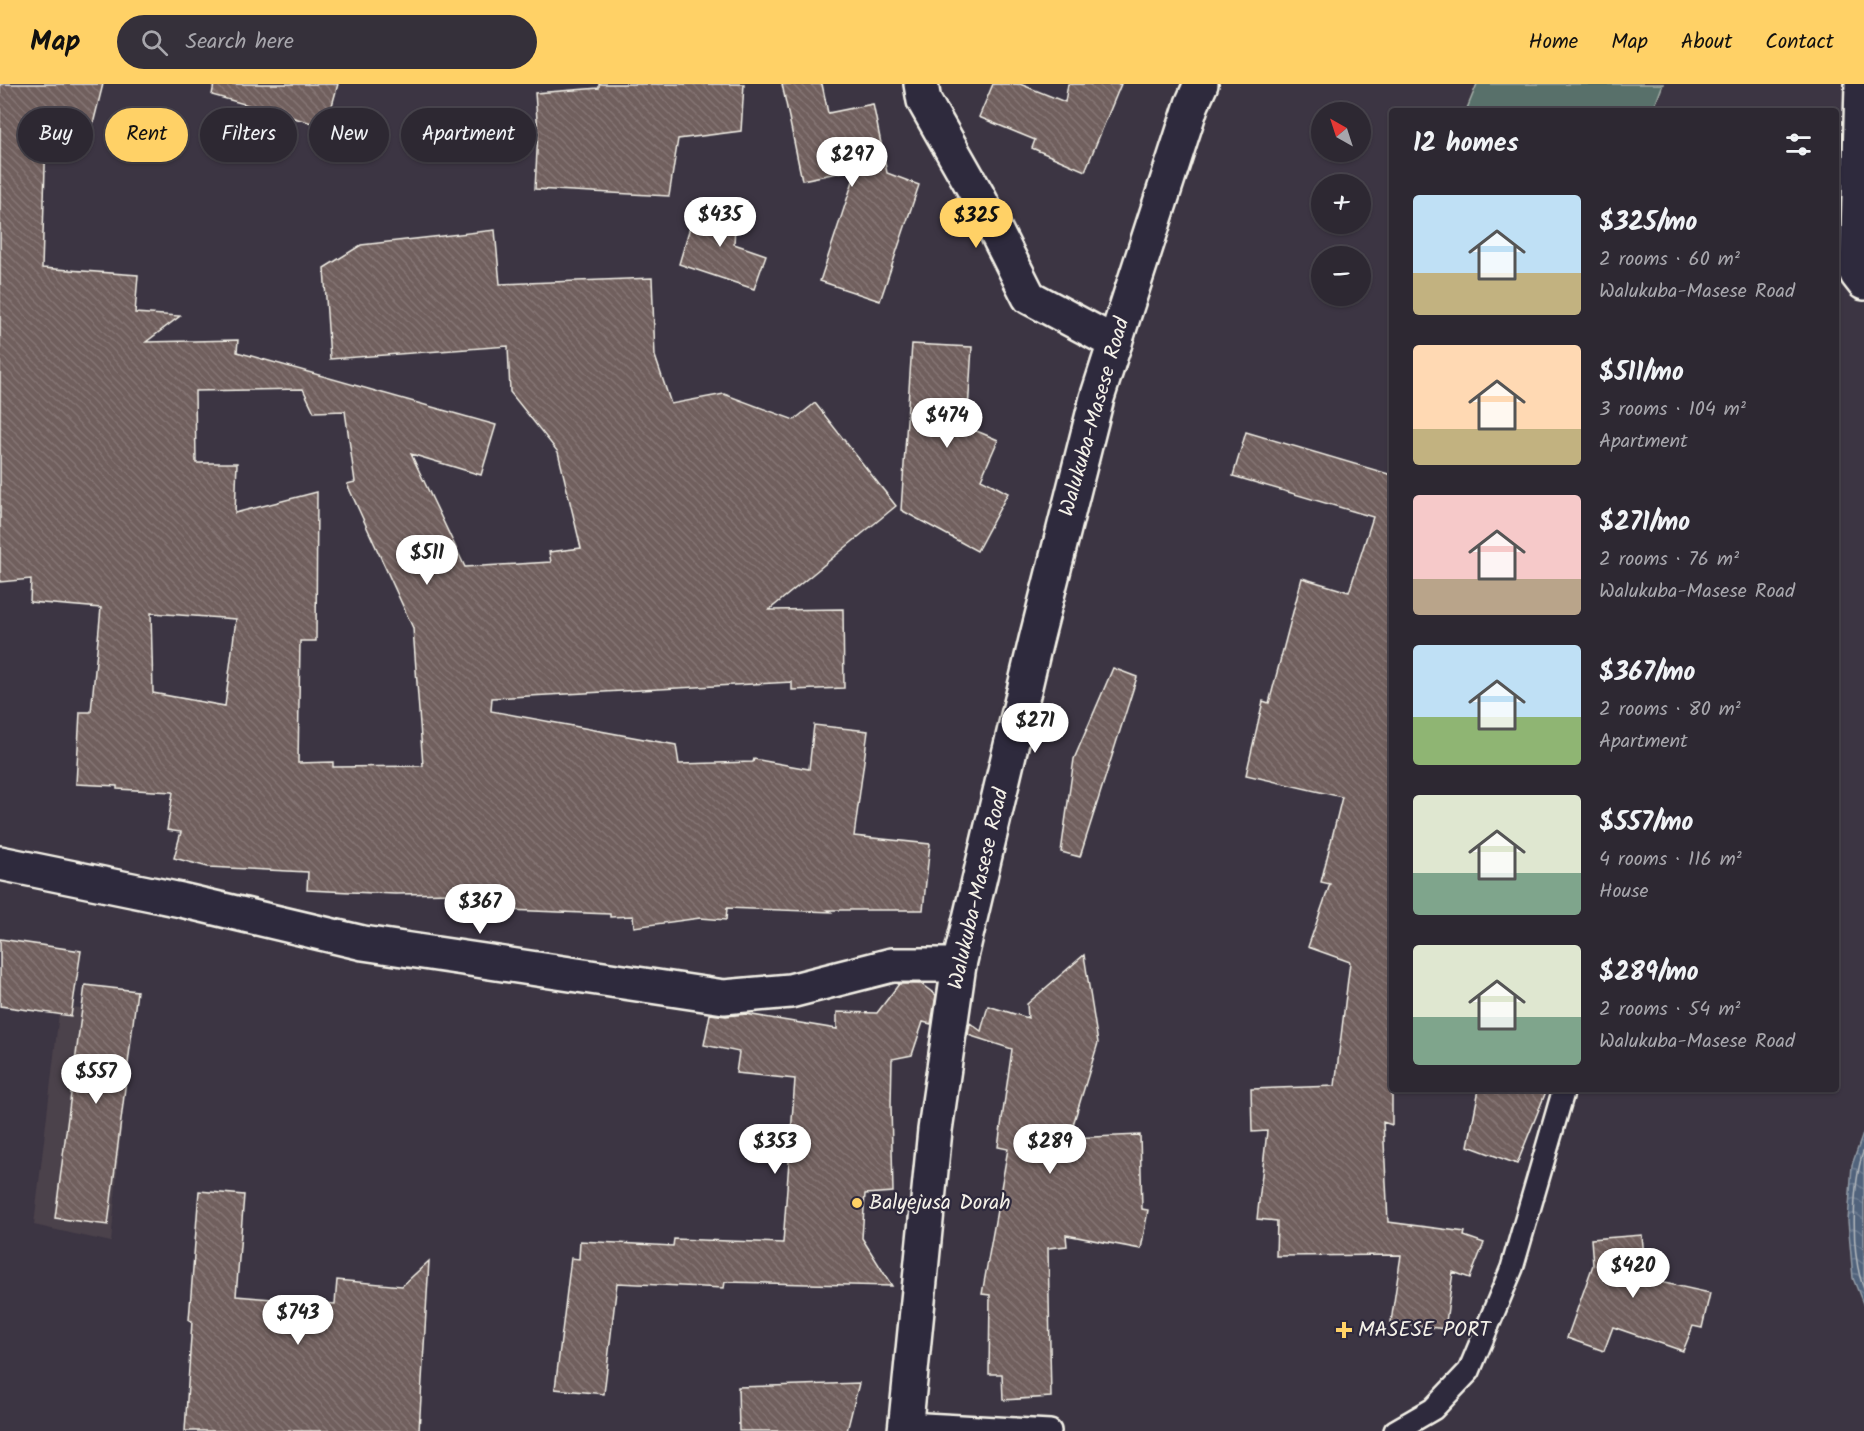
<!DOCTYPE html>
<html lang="en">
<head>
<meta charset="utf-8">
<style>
	:root { --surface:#2d2832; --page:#35303a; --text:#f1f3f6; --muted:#a7a6ac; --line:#48444d; --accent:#ffd166 }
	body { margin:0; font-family:Kalam,sans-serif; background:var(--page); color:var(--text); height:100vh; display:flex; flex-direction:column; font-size:22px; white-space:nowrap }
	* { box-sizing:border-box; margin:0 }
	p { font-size:20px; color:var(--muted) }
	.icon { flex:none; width:33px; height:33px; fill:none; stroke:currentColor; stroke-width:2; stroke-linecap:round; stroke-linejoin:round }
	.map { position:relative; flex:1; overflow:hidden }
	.details { position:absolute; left:1389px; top:24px; width:450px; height:984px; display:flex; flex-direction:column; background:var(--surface); border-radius:6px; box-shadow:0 2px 4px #0004,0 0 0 2px var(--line) }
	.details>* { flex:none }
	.hud { position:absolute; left:18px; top:24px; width:570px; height:54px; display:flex; gap:12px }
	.needle { width:39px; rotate:321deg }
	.controls { position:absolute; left:1311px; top:18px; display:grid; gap:12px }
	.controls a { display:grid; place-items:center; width:60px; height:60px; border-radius:50%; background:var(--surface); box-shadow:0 2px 4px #0004,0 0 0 2px var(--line); font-size:30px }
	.price { position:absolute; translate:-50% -51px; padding:0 14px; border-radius:21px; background:#fff; color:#222; font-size:20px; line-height:39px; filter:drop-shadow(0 2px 3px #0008) }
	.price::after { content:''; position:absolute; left:50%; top:36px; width:18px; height:14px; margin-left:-9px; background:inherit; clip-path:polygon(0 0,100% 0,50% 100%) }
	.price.selected { background:var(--accent); color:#111 }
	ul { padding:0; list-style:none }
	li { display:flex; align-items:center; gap:18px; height:150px; padding:0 24px }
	li span { display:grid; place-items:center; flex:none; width:168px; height:120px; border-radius:6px; color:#555 }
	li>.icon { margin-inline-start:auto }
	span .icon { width:72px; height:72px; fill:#fffc; stroke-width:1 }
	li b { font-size:26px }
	h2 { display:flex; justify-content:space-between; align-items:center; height:72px; padding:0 24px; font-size:26px }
	.tag { padding:0 21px; border-radius:27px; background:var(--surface); box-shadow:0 2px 4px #0004,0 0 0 2px var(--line); font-size:21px; line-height:54px }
	.tag.selected { background:var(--accent); color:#111 }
	header { display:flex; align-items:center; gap:36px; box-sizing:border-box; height:84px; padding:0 30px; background:var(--accent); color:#111 }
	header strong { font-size:28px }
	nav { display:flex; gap:33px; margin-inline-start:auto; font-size:21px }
	.search { width:420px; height:54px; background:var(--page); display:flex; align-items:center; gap:15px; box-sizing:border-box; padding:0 21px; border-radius:33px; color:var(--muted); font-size:22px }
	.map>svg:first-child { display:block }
</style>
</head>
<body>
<header>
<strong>Map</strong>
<div class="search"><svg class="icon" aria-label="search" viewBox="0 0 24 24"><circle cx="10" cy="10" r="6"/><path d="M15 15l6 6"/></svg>Search here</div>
<nav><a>Home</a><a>Map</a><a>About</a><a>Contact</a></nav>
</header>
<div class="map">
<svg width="1864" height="1347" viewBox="0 0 1864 1347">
	<defs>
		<pattern id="water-waves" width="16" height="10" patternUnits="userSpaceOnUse" patternTransform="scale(1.5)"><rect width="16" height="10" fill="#51637c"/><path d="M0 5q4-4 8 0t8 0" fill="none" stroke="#6b7a8f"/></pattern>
		<pattern id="building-back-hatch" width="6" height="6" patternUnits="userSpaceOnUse" patternTransform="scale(1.5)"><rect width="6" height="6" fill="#705f5d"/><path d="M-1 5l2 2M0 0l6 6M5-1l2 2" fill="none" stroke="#857674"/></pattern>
	</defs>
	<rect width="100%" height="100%" fill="#3c3543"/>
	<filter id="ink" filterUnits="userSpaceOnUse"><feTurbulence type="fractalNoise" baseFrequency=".0167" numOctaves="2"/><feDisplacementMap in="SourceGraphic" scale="12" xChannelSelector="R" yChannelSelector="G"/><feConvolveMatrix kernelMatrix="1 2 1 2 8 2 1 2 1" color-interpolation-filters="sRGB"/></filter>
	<g filter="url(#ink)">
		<path fill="#4c424b" d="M60 921 131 932 111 1158 34 1141Z"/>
		<path fill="#596f6a" stroke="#a6b0a9" stroke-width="1.5" d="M1477 0H1663L1653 27H1466Z"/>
		<path fill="url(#water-waves)" stroke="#929ca7" stroke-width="1.5" d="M1864 1047V1222L1853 1194 1848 1137 1852 1081Z"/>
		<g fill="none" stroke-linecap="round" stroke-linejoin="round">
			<path stroke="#b3b8bd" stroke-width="1.5" d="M1864 1065C1852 1100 1850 1170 1864 1205"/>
		</g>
		<path fill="url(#building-back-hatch)" stroke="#f4f1e8" stroke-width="1.5" fill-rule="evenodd" d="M0 0H103L88 60 46 50 42 184 138 191 135 229 180 232 146 258 238 256 237 268 496 341 481 391 411 370 465 483 551 478 549 468 581 464 558 368 510 308 508 262 330 275 324 184 361 161 495 146 500 200 652 194 655 272 671 320 724 310 794 336 815 319 896 422 769 526 843 525 844 604 792 606V598L492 614 491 627 676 661 679 680 753 678 754 675 809 685 814 641 868 647 854 752 930 760 923 826H828L831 828 727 824 726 836 700 834 634 843 633 832 610 833V830L456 824 457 809 395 810 307 806 308 788 208 783 174 774 181 748 167 746 173 708 117 705V702L76 700 80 628H91L101 524 30 518 31 495 0 498ZM303 305 314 328 345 327 355 398 347 400 413 544 423 682 333 683V678L298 679 300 557H316L317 408 235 429 237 379H196L195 307ZM151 529 236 535 225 622 153 609Z
			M214 0H338L326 43 212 11Z
			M599 0H744L741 47 678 55 669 112 535 105 538 48 535 9 599 4Z
			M782 0H822L828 29 873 20 887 89 919 101 880 217 820 197 857 85 802 96Z
			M993 0H1020L1065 18 1068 0H1121L1085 87 1032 64 1035 56 979 33Z
			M696 123 736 125 734 160 766 171 754 205 679 180Z
			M912 260 972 263 967 343 998 356 981 395 1008 409 977 467 901 426Z
			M1246 348 1392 391V1041L1383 1038 1388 1138 1465 1148 1464 1152 1484 1159 1470 1194 1453 1188 1445 1245 1391 1238 1401 1171 1276 1172 1277 1137 1257 1135 1267 1047 1252 1048 1251 1005 1335 1002 1350 878 1308 863 1330 800 1321 798 1342 713 1246 691 1263 617 1269 619 1302 494 1349 508 1373 433 1233 392Z
			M1113 584 1137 593 1080 773 1061 768 1074 675Z
			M0 855 81 867 71 932 0 922Z
			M1084 871 1098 959 1069 1054 1140 1051 1142 1125 1148 1126 1141 1165 1066 1151 1067 1162 1048 1164 1051 1313 1003 1316 1002 1290H989L990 1211 982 1210 1008 1065 998 1063 1012 965 968 951 970 939 981 947 988 922 1028 934 1027 920Z
			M899 900H921L936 911 931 940 923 938 912 971 892 975 891 1021 893 1108 865 1110 862 1154 892 1202 725 1198 724 1204 617 1199 604 1310 555 1305 571 1174 579 1175 580 1157 673 1162 674 1155 783 1159 795 995 736 989 739 968 704 961 710 930 726 932 746 930 837 945V928L877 929Z
			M85 901 137 907 108 1141 55 1134Z
			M1479 1005H1547L1517 1080 1468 1062Z
			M199 1107 244 1111 236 1212 335 1220 337 1196 402 1202 429 1177 419 1347H185L192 1237 189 1236Z
			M1642 1151 1646 1195 1710 1209 1702 1244 1693 1242 1683 1267 1613 1243 1604 1267 1567 1254 1593 1181 1591 1155Z
			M859 1299 847 1347H739L738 1303Z"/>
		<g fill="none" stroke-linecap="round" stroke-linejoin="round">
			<defs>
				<path id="lane" d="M906 1339 1050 1347
					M1395 1347 1433 1325 1469 1287 1512 1184 1564 1005"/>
				<path id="street" d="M921 0 924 17 978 112 1029 213 1115 259
					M1862 0 1857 190 1864 199
					M0 779 181 816 363 859 724 913 790 907 892 881H959"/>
				<path id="secondary" d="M905 1347 935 1046 959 881 1036 556 1097 314 1192 20 1201 0"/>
			</defs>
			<use href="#lane" stroke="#f4f1e8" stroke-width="26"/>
			<use href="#street" stroke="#f4f1e8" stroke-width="38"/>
			<use href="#secondary" stroke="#f4f1e8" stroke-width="38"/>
			<use href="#lane" stroke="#2f2a3d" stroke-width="21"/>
			<use href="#street" stroke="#2f2a3d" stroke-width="33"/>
			<use href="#secondary" stroke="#2f2a3d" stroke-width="33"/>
		</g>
	</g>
	<g fill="#ffd166" stroke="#2f2a3d" stroke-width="2">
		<circle cx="857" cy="1119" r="6"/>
		<path d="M1341 1237h6v6h6v6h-6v6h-6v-6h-6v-6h6z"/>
	</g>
	<g text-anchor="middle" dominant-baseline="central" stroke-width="4.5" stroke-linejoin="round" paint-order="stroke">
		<g font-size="21" fill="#f4f1e8" stroke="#2f2a3d">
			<text transform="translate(1095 333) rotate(-74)">Walukuba-Masese Road</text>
			<text transform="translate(979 805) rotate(-77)">Walukuba-Masese Road</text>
		</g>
		<g font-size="21" fill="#f4f1e8" stroke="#2f2a3d" text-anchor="start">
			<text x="869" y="1119">Balyejusa Dorah</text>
			<text x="1358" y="1246">MASESE PORT</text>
		</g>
	</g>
</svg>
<div class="controls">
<a><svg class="needle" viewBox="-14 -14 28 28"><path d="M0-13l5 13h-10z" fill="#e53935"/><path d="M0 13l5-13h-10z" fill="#a7a6ac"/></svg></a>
<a>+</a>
<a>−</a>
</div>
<b class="price" style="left:852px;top:104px">$297</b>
<b class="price" style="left:720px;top:164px">$435</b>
<b class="price selected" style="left:976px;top:165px">$325</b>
<b class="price" style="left:947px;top:365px">$474</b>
<b class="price" style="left:427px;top:502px">$511</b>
<b class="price" style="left:1035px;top:670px">$271</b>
<b class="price" style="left:480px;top:851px">$367</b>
<b class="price" style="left:96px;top:1021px">$557</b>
<b class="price" style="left:775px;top:1091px">$353</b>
<b class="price" style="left:1050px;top:1091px">$289</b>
<b class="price" style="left:1633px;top:1215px">$420</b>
<b class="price" style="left:298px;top:1262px">$743</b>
<div class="hud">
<a class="tag">Buy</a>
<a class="tag selected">Rent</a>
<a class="tag">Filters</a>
<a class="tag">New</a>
<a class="tag">Apartment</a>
</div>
<section class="details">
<h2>12 homes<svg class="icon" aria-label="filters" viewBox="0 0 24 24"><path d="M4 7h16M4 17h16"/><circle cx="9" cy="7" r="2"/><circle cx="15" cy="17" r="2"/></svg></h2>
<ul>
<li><span style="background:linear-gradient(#bfe0f5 65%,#c2b280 0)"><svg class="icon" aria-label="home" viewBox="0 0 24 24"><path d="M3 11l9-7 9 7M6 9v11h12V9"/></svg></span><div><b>$325/mo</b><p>2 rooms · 60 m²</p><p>Walukuba-Masese Road</p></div></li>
<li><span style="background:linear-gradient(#ffd9b3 70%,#c2b280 0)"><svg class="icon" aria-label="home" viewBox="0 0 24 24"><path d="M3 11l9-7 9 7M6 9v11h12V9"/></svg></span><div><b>$511/mo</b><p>3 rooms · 104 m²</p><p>Apartment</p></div></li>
<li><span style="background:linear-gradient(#f6c9c9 70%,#b9a48a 0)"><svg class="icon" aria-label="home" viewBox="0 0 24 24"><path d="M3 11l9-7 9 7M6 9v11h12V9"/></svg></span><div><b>$271/mo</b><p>2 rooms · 76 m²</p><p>Walukuba-Masese Road</p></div></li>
<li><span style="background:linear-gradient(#bfe0f5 60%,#8fb573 0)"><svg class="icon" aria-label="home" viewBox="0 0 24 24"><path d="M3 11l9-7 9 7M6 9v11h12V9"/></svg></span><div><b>$367/mo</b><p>2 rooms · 80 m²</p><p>Apartment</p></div></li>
<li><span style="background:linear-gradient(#dfe7d0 65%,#7fa58c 0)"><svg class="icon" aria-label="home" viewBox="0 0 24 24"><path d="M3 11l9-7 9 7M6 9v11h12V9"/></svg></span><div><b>$557/mo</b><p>4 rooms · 116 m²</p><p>House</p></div></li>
<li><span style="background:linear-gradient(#dfe7d0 60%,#7fa58c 0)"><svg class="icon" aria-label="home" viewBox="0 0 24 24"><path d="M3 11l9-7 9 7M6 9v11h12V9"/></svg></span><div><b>$289/mo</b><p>2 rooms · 54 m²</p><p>Walukuba-Masese Road</p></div></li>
</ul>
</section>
</div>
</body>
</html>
